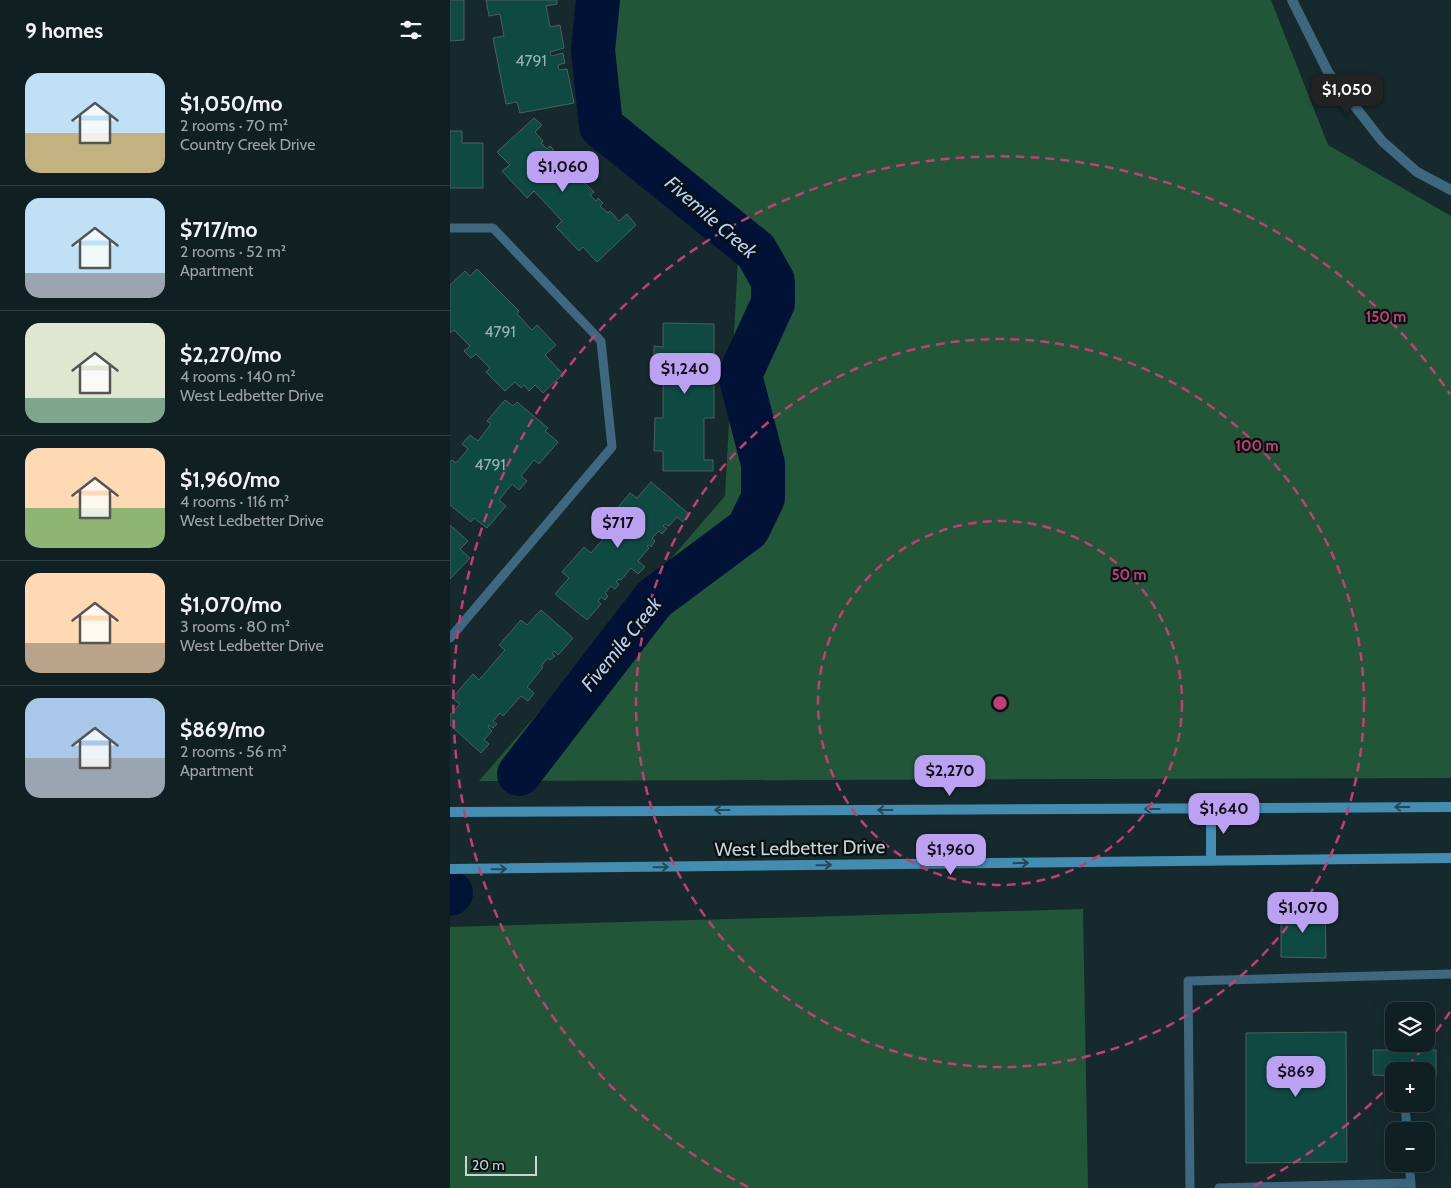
<!DOCTYPE html>
<html lang="en">
<head>
<meta charset="utf-8">
<style>
	:root { --surface:#101f21; --page:#1e2c2e; --text:#f1f3f6; --muted:#9ca2a5; --line:#303d3f; --accent:#bca0f2 }
	body { margin:0; font-family:Cabin,sans-serif; background:var(--page); color:var(--text); height:100vh; display:flex; flex-direction:column; font-size:19px; white-space:nowrap }
	* { box-sizing:border-box; margin:0 }
	p { font-size:16px; color:var(--muted) }
	.icon { flex:none; width:28px; height:28px; fill:none; stroke:currentColor; stroke-width:2; stroke-linecap:round; stroke-linejoin:round }
	.map { position:relative; flex:1; overflow:hidden }
	.details { display:flex; flex-direction:column; background:var(--surface); width:450px }
	.details>* { flex:none }
	.tools { position:absolute; left:935px; top:1002px; display:grid; gap:10px }
	.tools a { display:grid; place-items:center; width:50px; height:50px; border-radius:10px; background:var(--surface); box-shadow:0 5px 20px #0002,0 0 0 1px var(--line); font-size:25px }
	.scale { position:absolute; left:15px; bottom:12px; width:72px; box-sizing:border-box; padding-left:5px; border:2px solid #c9d4d6; border-top:0; font-size:14px; line-height:18px; white-space:nowrap; color:#c9d4d6; -webkit-text-stroke:4px #081011; paint-order:stroke }
	.price { position:absolute; translate:-50% -42px; padding:0 11px; border-radius:10px; background:var(--accent); color:#111; font-size:16px; line-height:32px; filter:drop-shadow(0 1px 2px #0008) }
	.price::after { content:''; position:absolute; left:50%; top:30px; width:15px; height:11px; margin-left:-8px; background:inherit; clip-path:polygon(0 0,100% 0,50% 100%) }
	.price.active { background:#222; color:#fff }
	ul { padding:0; list-style:none }
	li { display:flex; align-items:center; gap:15px; height:125px; padding:0 25px }
	li+li { border-top:1px solid var(--line) }
	li span { display:grid; place-items:center; flex:none; width:140px; height:100px; border-radius:15px; color:#555 }
	li>.icon { margin-inline-start:auto }
	span .icon { width:60px; height:60px; fill:#fffc; stroke-width:1 }
	li b { font-size:21px }
	h2 { display:flex; justify-content:space-between; align-items:center; height:60px; padding:0 25px; font-size:21px }
	main { display:flex; flex:1; min-height:0 }
	.map>svg:first-child { display:block }
</style>
</head>
<body>
<main>
<section class="details">
<h2>9 homes<svg class="icon" aria-label="filters" viewBox="0 0 24 24"><path d="M4 7h16M4 17h16"/><circle cx="9" cy="7" r="2"/><circle cx="15" cy="17" r="2"/></svg></h2>
<ul>
<li><span style="background:linear-gradient(#bfe0f5 60%,#c2b280 0)"><svg class="icon" aria-label="home" viewBox="0 0 24 24"><path d="M3 11l9-7 9 7M6 9v11h12V9"/></svg></span><div><b>$1,050/mo</b><p>2 rooms · 70 m²</p><p>Country Creek Drive</p></div></li>
<li><span style="background:linear-gradient(#bfe0f5 75%,#9aa5b1 0)"><svg class="icon" aria-label="home" viewBox="0 0 24 24"><path d="M3 11l9-7 9 7M6 9v11h12V9"/></svg></span><div><b>$717/mo</b><p>2 rooms · 52 m²</p><p>Apartment</p></div></li>
<li><span style="background:linear-gradient(#dfe7d0 75%,#7fa58c 0)"><svg class="icon" aria-label="home" viewBox="0 0 24 24"><path d="M3 11l9-7 9 7M6 9v11h12V9"/></svg></span><div><b>$2,270/mo</b><p>4 rooms · 140 m²</p><p>West Ledbetter Drive</p></div></li>
<li><span style="background:linear-gradient(#ffd9b3 60%,#8fb573 0)"><svg class="icon" aria-label="home" viewBox="0 0 24 24"><path d="M3 11l9-7 9 7M6 9v11h12V9"/></svg></span><div><b>$1,960/mo</b><p>4 rooms · 116 m²</p><p>West Ledbetter Drive</p></div></li>
<li><span style="background:linear-gradient(#ffd9b3 70%,#b9a48a 0)"><svg class="icon" aria-label="home" viewBox="0 0 24 24"><path d="M3 11l9-7 9 7M6 9v11h12V9"/></svg></span><div><b>$1,070/mo</b><p>3 rooms · 80 m²</p><p>West Ledbetter Drive</p></div></li>
<li><span style="background:linear-gradient(#a9c7e8 60%,#9aa5b1 0)"><svg class="icon" aria-label="home" viewBox="0 0 24 24"><path d="M3 11l9-7 9 7M6 9v11h12V9"/></svg></span><div><b>$869/mo</b><p>2 rooms · 56 m²</p><p>Apartment</p></div></li>
</ul>
</section>
<div class="map">
<svg width="1001" height="1188" viewBox="0 0 1001 1188">
	<rect width="100%" height="100%" fill="#16292c"/>
	<path fill="#215639" d="M135 0H821L878 145 1001 216V778L29 781 275 496 288 260 140 130Z
		M633 909 638 1188H0V927Z"/>
	<g fill="none" stroke-linecap="round" stroke-linejoin="round">
		<path stroke="#001336" stroke-width="44" d="M69 774 204 599 298 529 313 498V464L290 375 323 303V281L306 251 151 126 143 50 148 0
			M0 894 1 893"/>
	</g>
	<path fill="#0e4942" stroke="#4d615d" d="M0 0H14V40L0 41Z
		M36 0H107V4L96 6 100 27 110 25 114 48 100 52 101 56 113 53 115 63 108 65 109 70 117 69 124 103 70 113 67 102 56 104 43 38 54 36 50 14 39 16Z
		M84 118 92 125 85 132 93 141 91 143 97 149 100 146 104 150 101 152 108 160 111 158 125 173 131 167 139 175 133 181 144 192 140 195 146 201 148 198 153 203 150 206 158 213 160 211 169 221 177 214 186 225 147 262 133 247 129 251 106 227 112 221 84 191 77 198 52 171 60 165 47 152Z
		M0 131H12V143H33V188H0Z
		M27 269 69 311 67 314 82 330 87 325 106 345 95 355 113 374 93 393 85 385 79 391 74 385 71 388 65 382 55 391 36 372 40 368 26 354 21 358 14 351 20 346 4 330 0 333V285L15 271 20 276Z
		M213 323 264 324V418H254V460H263V471H213V451H204L205 418H213V378H204V346L213 347Z
		M55 400 63 406 67 402 98 428 95 431 108 442 89 464 84 460 71 476 77 481 69 490 62 484 49 500 56 506 37 528 24 518 21 522 0 505V462L2 460 6 463 18 449 12 444 20 435 28 441 41 424 37 421Z
		M201 482 239 514 233 522 227 517 219 526 215 524 213 526 217 528 212 534 209 531 202 538 205 541 201 547 199 545 197 546 199 548 188 561 195 567 188 574 181 568 171 580 169 579 166 582 169 584 165 589 161 586 155 593 158 596 155 600 151 597 148 601 151 604 137 620 105 594 119 578 112 572 134 547 141 553 167 523 160 517 180 493 187 498Z
		M0 525 18 541 10 549 20 558 0 579Z
		M91 610 123 638 108 655 104 651 102 654 105 656 100 660 98 658 91 666 93 667 77 687 84 693 78 701 71 696 53 716 50 713 43 721 47 724 43 728 39 725 38 727 42 731 34 740 39 744 31 753 0 725V715L10 704 2 698 23 674 29 680 55 650 49 645 71 620 77 625Z
		M875 909 876 958 831 957V910Z
		M896 1032 897 1162 796 1163V1033Z
		M923 1050H986V1076H976V1071H944V1076L923 1075Z"/>
	<g fill="none" stroke-linecap="round" stroke-linejoin="round">
		<path stroke="#3d687f" stroke-width="9" d="M0 228H43L151 341 162 447 0 638
			M955 1104 957 1131
			M959 1164 961 1183
			M740 1188 738 981 1001 974
			M769 1188 961 1183V1188"/>
		<path stroke="#3d687f" stroke-width="10" d="M842 0 878 72 932 141 967 172 1001 190"/>
		<path stroke="#448db2" stroke-width="10" d="M0 812 1001 807
			M761 861V808
			M0 869 1001 858"/>
	</g>
	<defs><path id="oneway-shaft" d="M-6 0H5M1.5-3L5.5 0L1.5 3" fill="none" stroke-width="1.6" stroke-linecap="round" stroke-linejoin="round" transform="scale(1.25)"/></defs>
	<g stroke="#234859">
		<use href="#oneway-shaft" transform="translate(952 807) rotate(180)"/>
		<use href="#oneway-shaft" transform="translate(702 809) rotate(180)"/>
		<use href="#oneway-shaft" transform="translate(272 810) rotate(180)"/>
		<use href="#oneway-shaft" transform="translate(435 810) rotate(180)"/>
		<use href="#oneway-shaft" transform="translate(571 863) rotate(-1)"/>
		<use href="#oneway-shaft" transform="translate(374 865) rotate(-1)"/>
		<use href="#oneway-shaft" transform="translate(211 867) rotate(-1)"/>
		<use href="#oneway-shaft" transform="translate(49 869) rotate(-1)"/>
	</g>
	<g fill="none" stroke="#c33e74" stroke-width="2.5" stroke-dasharray="9 6">
		<circle cx="550" cy="703" r="182"/>
		<circle cx="550" cy="703" r="364"/>
		<path d="M1000 1012A546 546 0 0 1 956 1068M943 1082A546 546 0 0 1 802 1187M298 1187A546 546 0 1 1 1000 394"/>
	</g>
	<g text-anchor="middle" dominant-baseline="central" stroke-width="4.5" stroke-linejoin="round" paint-order="stroke">
		<g font-size="16" fill="#9ab1b1">
			<text x="81" y="60">4791</text>
			<text x="50" y="331">4791</text>
			<text x="40" y="464">4791</text>
		</g>
		<g font-size="19" fill="#c9d4d6" stroke="#081011">
			<text transform="translate(350 848) rotate(-1)">West Ledbetter Drive</text>
		</g>
		<g font-size="20" font-style="italic" fill="#b4cff6" stroke="#081011">
			<text transform="translate(261 217) rotate(41)">Fivemile Creek</text>
			<text transform="translate(171 644) rotate(-51)">Fivemile Creek</text>
		</g>
	</g>
	<circle cx="550" cy="703" r="8" fill="#c33e74" stroke="#081011" stroke-width="2.5"/>
	<g font-size="15" text-anchor="middle" font-weight="bold" fill="#c33e74" stroke="#081011" stroke-width="4.5" stroke-linejoin="round" paint-order="stroke">
		<text x="936" y="322">150 m</text>
		<text x="807" y="451">100 m</text>
		<text x="679" y="580">50 m</text>
	</g>
</svg>
<div class="tools">
<a><svg class="icon" aria-label="layers" viewBox="0 0 24 24"><path d="M12 4l9 5-9 5-9-5zM3 14l9 5 9-5"/></svg></a>
<a>+</a>
<a>−</a>
</div>
<div class="scale">20 m</div>
<b class="price active" style="left:897px;top:116px">$1,050</b>
<b class="price" style="left:113px;top:193px">$1,060</b>
<b class="price" style="left:235px;top:395px">$1,240</b>
<b class="price" style="left:168px;top:549px">$717</b>
<b class="price" style="left:500px;top:797px">$2,270</b>
<b class="price" style="left:774px;top:835px">$1,640</b>
<b class="price" style="left:501px;top:876px">$1,960</b>
<b class="price" style="left:853px;top:934px">$1,070</b>
<b class="price" style="left:846px;top:1098px">$869</b>
</div>
</main>
</body>
</html>
